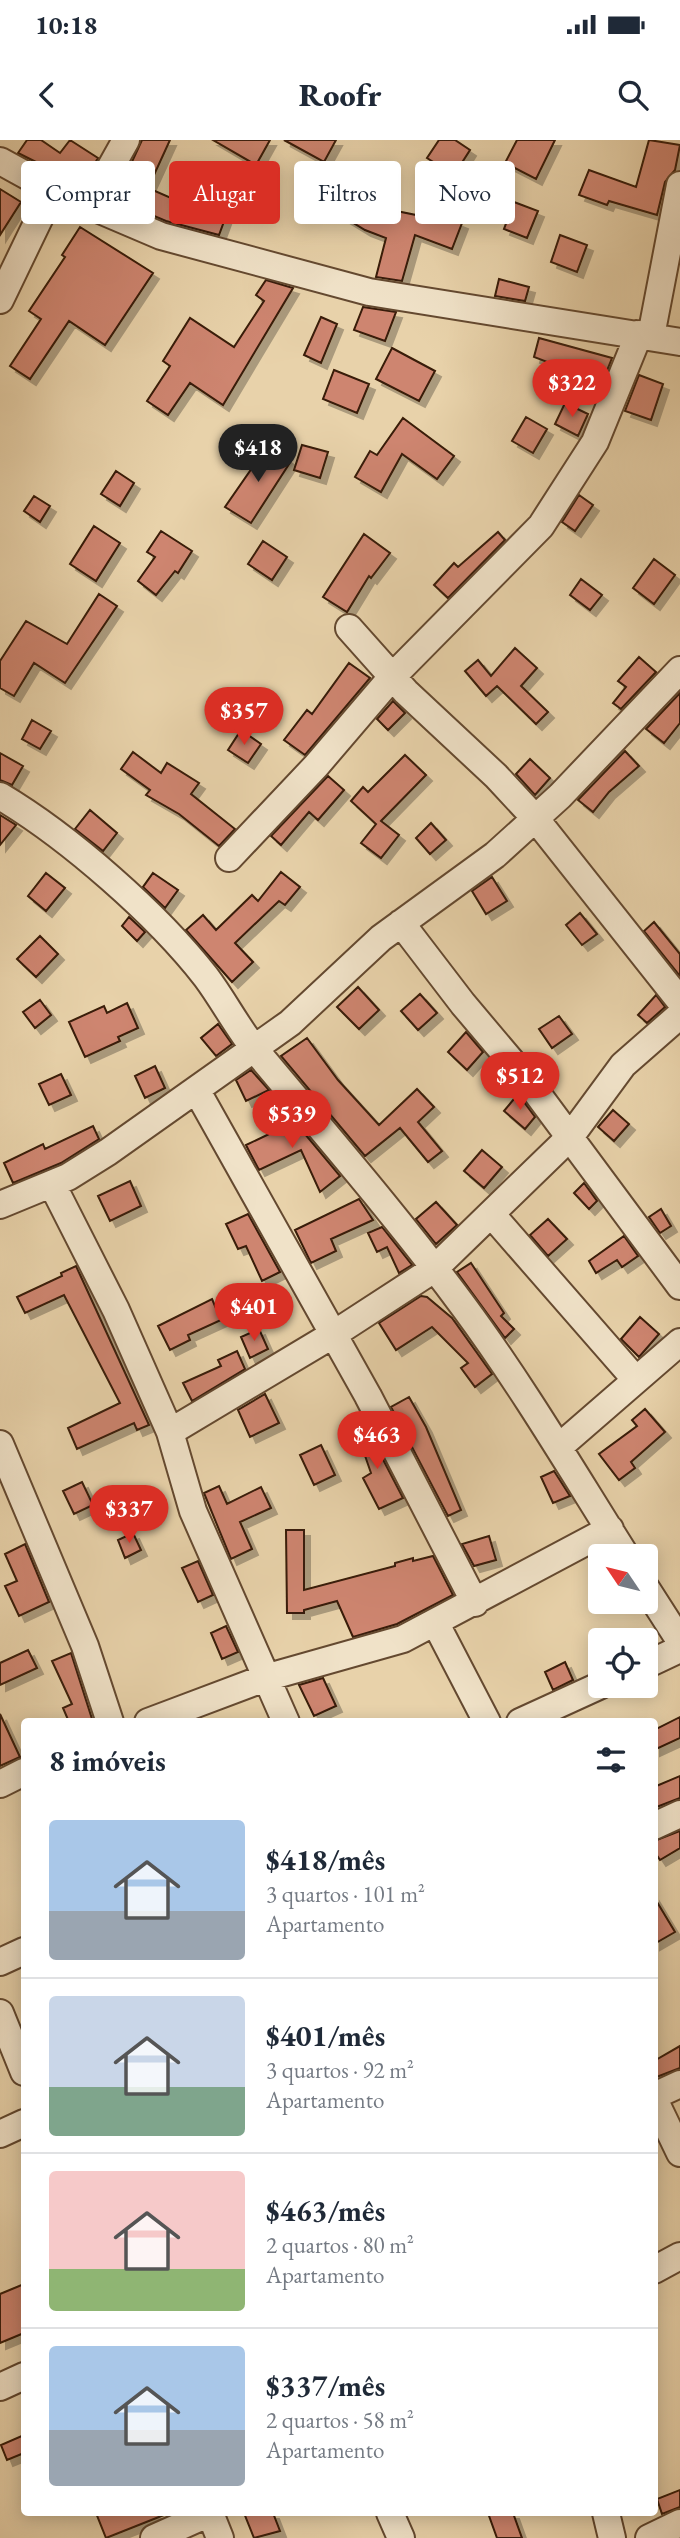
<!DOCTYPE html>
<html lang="pt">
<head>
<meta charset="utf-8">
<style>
	:root { --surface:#fff; --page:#f6f6f7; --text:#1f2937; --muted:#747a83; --line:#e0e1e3; --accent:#d93025 }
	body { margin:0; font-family:"EB Garamond",serif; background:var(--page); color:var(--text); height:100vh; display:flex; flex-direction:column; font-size:26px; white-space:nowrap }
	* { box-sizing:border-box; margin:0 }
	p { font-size:23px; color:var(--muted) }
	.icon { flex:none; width:38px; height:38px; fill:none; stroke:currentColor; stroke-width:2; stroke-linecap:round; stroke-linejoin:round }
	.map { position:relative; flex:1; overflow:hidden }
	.drawer { position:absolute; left:21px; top:1578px; width:637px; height:798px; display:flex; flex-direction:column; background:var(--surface); border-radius:7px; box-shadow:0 4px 18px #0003 }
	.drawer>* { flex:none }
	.hud { position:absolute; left:21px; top:21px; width:639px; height:63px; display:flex; gap:14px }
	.needle { width:46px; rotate:305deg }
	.controls { position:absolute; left:588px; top:1404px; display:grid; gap:14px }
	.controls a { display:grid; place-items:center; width:70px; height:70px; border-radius:7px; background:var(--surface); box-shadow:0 4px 18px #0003; font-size:35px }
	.price { position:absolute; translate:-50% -60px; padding:0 16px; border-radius:24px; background:var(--accent); color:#fff; font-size:23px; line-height:46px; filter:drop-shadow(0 2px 4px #0008) }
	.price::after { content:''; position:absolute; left:50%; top:42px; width:21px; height:16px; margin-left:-10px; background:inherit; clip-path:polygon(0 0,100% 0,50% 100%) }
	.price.selected { background:#222; color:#fff }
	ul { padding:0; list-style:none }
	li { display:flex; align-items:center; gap:21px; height:175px; padding:0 28px }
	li+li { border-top:2px solid var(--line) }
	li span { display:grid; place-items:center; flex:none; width:196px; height:140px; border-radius:7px; color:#555 }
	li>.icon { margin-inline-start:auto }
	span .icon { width:84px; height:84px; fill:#fffc; stroke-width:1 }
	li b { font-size:30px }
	h2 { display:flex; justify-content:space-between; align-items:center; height:84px; padding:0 28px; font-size:30px }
	.chip { padding:0 24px; border-radius:7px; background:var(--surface); box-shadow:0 4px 18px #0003; font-size:24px; line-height:63px }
	.chip.selected { background:var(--accent); color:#fff }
	.status { display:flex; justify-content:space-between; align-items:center; height:49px; padding:0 35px; background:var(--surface); direction:ltr }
	.status svg { height:19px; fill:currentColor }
	header { display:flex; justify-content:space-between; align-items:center; height:91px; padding:0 28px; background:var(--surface); font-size:32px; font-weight:800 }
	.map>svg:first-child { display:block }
</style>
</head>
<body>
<div class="status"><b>10:18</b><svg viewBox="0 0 49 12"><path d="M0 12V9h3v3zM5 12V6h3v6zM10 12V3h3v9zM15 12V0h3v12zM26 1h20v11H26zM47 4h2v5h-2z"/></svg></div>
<header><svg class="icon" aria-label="back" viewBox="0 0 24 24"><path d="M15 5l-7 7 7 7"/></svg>Roofr<svg class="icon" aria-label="search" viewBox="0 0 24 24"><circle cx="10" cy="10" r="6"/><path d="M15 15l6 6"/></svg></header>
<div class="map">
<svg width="680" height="2398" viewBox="0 0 680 2398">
	<defs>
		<filter id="shadow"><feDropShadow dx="6" dy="6" stdDeviation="0" flood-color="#0004"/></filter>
	</defs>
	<rect width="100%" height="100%" fill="#e8d2aa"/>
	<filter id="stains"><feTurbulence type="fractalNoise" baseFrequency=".00286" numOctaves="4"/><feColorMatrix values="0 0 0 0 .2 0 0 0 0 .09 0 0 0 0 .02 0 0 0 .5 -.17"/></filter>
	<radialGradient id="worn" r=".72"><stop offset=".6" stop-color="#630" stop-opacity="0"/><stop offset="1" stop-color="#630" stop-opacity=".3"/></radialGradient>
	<path fill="#ce856f" stroke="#381b07" stroke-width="2" filter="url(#shadow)" d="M27 0H41L60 13 70 0 98 18 82 45 18 13Z
		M142 0H170L148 48 180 62 185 50 230 65 219 95 166 81 123 63 137 29 130 26Z
		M213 0H270L256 25Z
		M284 0H336L324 22Z
		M439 0H455L470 10 454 35 427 18Z
		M517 0H555L536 39 505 23Z
		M649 0 680 5 675 30 665 42 657 75 609 61 607 65 579 55 589 30 636 47Z
		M309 37 374 61 372 66 431 78 434 72 462 83 452 109 415 95 402 141 376 137 386 98 365 90 303 52Z
		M0 49 21 62 0 95Z
		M514 62 538 71 527 98 504 89Z
		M80 87 153 133 105 205 69 181 30 239 10 226 41 179 29 171 65 117 62 115Z
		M560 95 587 105 577 132 551 122Z
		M499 139 529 147 525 161 495 156Z
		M266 140 293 148 223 265 190 243 168 275 147 261 170 226 163 221 190 178 234 207 264 161 256 155Z
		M363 167 396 172 385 201 354 190Z
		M321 177 337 184 321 223 304 215Z
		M539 198 612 218 602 243 534 217Z
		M392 208 435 231 419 261 376 239Z
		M334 230 369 244 357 273 323 259Z
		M639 235 663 244 651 280 625 271Z
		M565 263 588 274 578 296 555 284Z
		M526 277 547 289 533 313 512 301Z
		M403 278 454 316 437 339 402 314 381 352 355 337 370 311 377 315Z
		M268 305 291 321 251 383 225 367Z
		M302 305 328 312 320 338 294 330Z
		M116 331 134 343 120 366 101 354Z
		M579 355 593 365 575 391 562 382Z
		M34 356 50 366 40 382 24 371Z
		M94 386 120 403 96 441 70 424Z
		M161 391 192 411 178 433 175 431 156 455 138 441 155 417 147 412Z
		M498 392 505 400 448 458 434 445 454 423 458 427Z
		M364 394 390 413 371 438 369 436 347 472 323 457Z
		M263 401 287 417 272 440 248 424Z
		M654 419 675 435 654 464 633 448Z
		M581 439 602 455 590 470 570 455Z
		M99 454 117 466 65 543 34 523 14 556 0 548V521L26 481 67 504Z
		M515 508 537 528 521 546 548 572 536 584 497 546 486 556 465 531 478 520 491 536Z
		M639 517 656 532 621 569 613 563 626 547 618 541Z
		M349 523 370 538 305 615 284 600 307 570 312 574Z
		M680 553V583L664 603 646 589Z
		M393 561 405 573 388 590 377 579Z
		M32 580 51 591 40 609 22 599Z
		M241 590 261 604 248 623 228 610Z
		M625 611 639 626 609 652 593 672 578 660Z
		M133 612 161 633 167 623 199 643 191 654 235 689 219 706 179 674 146 655 150 650 121 629Z
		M0 613 23 626 12 645 0 640Z
		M405 615 426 635 381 681 399 695 381 718 361 703 376 684 351 661 363 647 368 652Z
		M530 619 550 638 535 655 516 634Z
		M328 636 344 650 318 680 309 672 281 705 271 696Z
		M90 670 117 693 103 711 75 689Z
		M0 675 16 685 0 705Z
		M431 683 446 700 430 714 416 698Z
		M281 732 300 747 285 765 279 761 235 803 253 822 232 842 186 790 203 775 216 790 252 755 258 761Z
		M46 733 65 748 46 771 28 756Z
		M153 733 178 750 165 768 143 747Z
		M492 737 507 761 486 774 472 751Z
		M580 773 597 794 582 805 566 785Z
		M129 777 145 792 137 801 122 786Z
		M654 782 680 814V836L644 791Z
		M40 796 58 814 36 837 17 819Z
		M358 847 379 870 359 889 337 867Z
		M420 854 437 873 418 890 401 871Z
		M656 855 665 867 647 883 638 875Z
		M40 860 51 875 35 888 23 872Z
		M127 863 138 888 118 897 120 901 85 917 69 882 104 866 107 873Z
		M559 876 572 894 552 908 539 889Z
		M218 884 232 904 216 916 201 898Z
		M466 892 483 912 467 930 448 912Z
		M307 898 338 940 379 985 417 949 434 967 418 982 442 1011 428 1022 400 988 365 1016 281 916Z
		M155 926 165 948 145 958 135 936Z
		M251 930 269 950 246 961 236 940Z
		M61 934 71 955 49 965 39 944Z
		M270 952 340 1036 320 1052 301 1010 259 1030 248 1009 246 1005 286 986Z
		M518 954 535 977 525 989 504 971Z
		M613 970 629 984 614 1001 598 987Z
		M93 986 99 999 61 1023 13 1043 4 1023 43 1004 45 1009Z
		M482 1010 502 1027 484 1048 464 1031Z
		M130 1041 141 1066 110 1081 98 1056Z
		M584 1043 597 1061 589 1069 574 1053Z
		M359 1059 373 1080 331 1099 336 1111 311 1123 295 1090Z
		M436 1062 457 1085 436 1104 416 1079Z
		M661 1069 671 1086 660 1093 649 1077Z
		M248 1074 280 1132 262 1141 246 1106 238 1109 226 1084Z
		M548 1079 567 1099 548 1116 530 1095Z
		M382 1087 412 1125 399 1133 387 1107 377 1112 368 1093Z
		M624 1096 638 1116 622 1127 617 1120 596 1133 589 1121Z
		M471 1123 504 1173 501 1176 514 1189 505 1198 457 1132Z
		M76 1126 149 1285 137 1290 134 1283 77 1309 68 1288 120 1263 64 1155 25 1173 17 1157 62 1136 61 1133Z
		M421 1156 427 1157 452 1178 492 1234 475 1247 461 1228 468 1223 432 1187 396 1210 379 1183Z
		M212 1159 221 1180 188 1195 190 1200 170 1210 158 1186Z
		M640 1177 659 1194 639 1217 621 1199Z
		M259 1189 268 1209 250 1218 241 1197Z
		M237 1211 245 1229 192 1261 183 1243 221 1226 218 1220Z
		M265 1254 279 1283 250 1297 238 1270Z
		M409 1257 426 1287 461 1370 448 1376 391 1267Z
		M645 1269 665 1292 631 1322 635 1328 619 1340 599 1314 637 1286 632 1280Z
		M363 1281 403 1358 379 1369 363 1338 371 1333 354 1284Z
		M321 1305 335 1335 314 1345 300 1315Z
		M554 1331 570 1356 553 1363 541 1337Z
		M82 1342 93 1365 74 1374 63 1351Z
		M219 1346 227 1364 261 1347 271 1368 240 1382 252 1409 231 1419 204 1353Z
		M286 1390H304V1450L395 1426V1423L413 1418V1421L433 1416 453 1455 397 1484 353 1497 337 1461 304 1470V1473H287Z
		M133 1393 141 1410 125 1418 118 1400Z
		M489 1396 496 1420 474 1426 462 1404Z
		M25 1404 49 1462 19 1476 5 1446 17 1441 5 1414Z
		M198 1421 213 1455 198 1462 182 1428Z
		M226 1486 238 1512 222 1519 211 1493Z
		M28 1510 37 1528 0 1545V1523Z
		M71 1513 92 1579 86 1582H69L63 1568 72 1564 52 1521Z
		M565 1522 573 1540 553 1550 545 1532Z
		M323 1538 336 1566 314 1576 299 1545Z
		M0 1574 20 1617 0 1626Z
		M680 1577V1598L654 1610V1590Z
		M680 1636V1658L654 1668V1647Z
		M680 1691V1708L660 1720 654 1711V1701Z
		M654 1757 675 1792 654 1804Z
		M680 1906V1928L654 1938V1921Z
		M24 2144V2193L0 2203V2154Z
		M24 2295V2313L7 2320 1 2305Z
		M680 2350V2367L662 2374 657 2359Z
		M96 2373H169L106 2398Z
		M244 2373H273L280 2391 254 2398Z
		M488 2373H513L522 2398H497Z"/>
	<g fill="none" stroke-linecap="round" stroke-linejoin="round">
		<defs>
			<path id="minor" d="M0 21 53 50 161 96 369 152 680 202
				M89 66 126 0
				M0 160 53 50
				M651 196 680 45
				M349 488 406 552 496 636 535 678 680 861
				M0 656C69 697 157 774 206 837 224 861 238 889 257 912 327 996 399 1079 464 1167 523 1247 573 1332 626 1416
				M229 718 316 626 392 537 541 386 595 302 639 194
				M401 783 463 864 528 941 680 1146
				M197 951 368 1256 475 1463
				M52 1044 116 1170 170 1292 193 1371 286 1582
				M0 1065 68 1037 108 1012 290 883 381 798 495 715 560 656 680 530
				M492 1075 636 1240
				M170 1292 334 1194 434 1129 570 997 623 925 680 875
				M0 1304 85 1506 110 1582
				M559 1307 680 1202
				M646 1448 680 1501
				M435 1482 487 1582
				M646 1525 680 1509
				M148 1582 265 1538 403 1499 610 1389
				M520 1582 601 1545
				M0 1644 24 1632
				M654 1686 680 1674
				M0 1822 24 1811
				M0 1873 24 1932
				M654 1956 680 1944
				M654 1959 680 2013
				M0 1994 24 1983
				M654 2130 680 2116
				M0 2247 24 2236
				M210 2373 220 2398
				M390 2373 401 2398
				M606 2373 612 2398
				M154 2398 210 2373
				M649 2398 680 2383"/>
		</defs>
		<use href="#minor" stroke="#644930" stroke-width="30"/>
		<use href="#minor" stroke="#f0e2c8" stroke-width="26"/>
	</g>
	<rect width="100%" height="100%" filter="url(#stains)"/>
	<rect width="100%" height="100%" fill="url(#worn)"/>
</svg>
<div class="controls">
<a><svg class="needle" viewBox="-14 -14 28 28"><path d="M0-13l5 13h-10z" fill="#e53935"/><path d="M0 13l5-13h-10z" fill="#747a83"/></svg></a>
<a><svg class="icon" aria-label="locate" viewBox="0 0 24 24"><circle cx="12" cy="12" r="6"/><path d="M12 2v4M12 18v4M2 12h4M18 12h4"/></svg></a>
</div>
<b class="price" style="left:572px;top:279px">$322</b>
<b class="price selected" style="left:258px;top:344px">$418</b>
<b class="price" style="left:244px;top:607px">$357</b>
<b class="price" style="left:520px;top:972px">$512</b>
<b class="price" style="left:292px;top:1010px">$539</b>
<b class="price" style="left:254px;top:1203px">$401</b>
<b class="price" style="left:377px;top:1331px">$463</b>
<b class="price" style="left:129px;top:1405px">$337</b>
<div class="hud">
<a class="chip">Comprar</a>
<a class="chip selected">Alugar</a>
<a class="chip">Filtros</a>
<a class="chip">Novo</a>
</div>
<section class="drawer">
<h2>8 imóveis<svg class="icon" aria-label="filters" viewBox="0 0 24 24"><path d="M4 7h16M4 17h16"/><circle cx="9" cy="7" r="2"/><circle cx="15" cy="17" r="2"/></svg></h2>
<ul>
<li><span style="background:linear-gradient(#a9c7e8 65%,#9aa5b1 0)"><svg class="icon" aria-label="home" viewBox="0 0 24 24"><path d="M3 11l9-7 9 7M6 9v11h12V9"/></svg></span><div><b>$418/mês</b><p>3 quartos · 101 m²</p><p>Apartamento</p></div></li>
<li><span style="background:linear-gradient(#c9d6e8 65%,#7fa58c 0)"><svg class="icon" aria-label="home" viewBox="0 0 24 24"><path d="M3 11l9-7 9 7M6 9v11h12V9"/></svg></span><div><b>$401/mês</b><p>3 quartos · 92 m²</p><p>Apartamento</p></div></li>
<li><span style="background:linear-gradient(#f6c9c9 70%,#8fb573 0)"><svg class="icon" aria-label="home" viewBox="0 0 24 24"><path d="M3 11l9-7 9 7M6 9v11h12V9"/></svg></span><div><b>$463/mês</b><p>2 quartos · 80 m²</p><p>Apartamento</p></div></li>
<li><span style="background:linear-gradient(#a9c7e8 60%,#9aa5b1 0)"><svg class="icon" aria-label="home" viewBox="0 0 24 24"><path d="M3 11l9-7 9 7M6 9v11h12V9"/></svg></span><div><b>$337/mês</b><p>2 quartos · 58 m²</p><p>Apartamento</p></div></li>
</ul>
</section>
</div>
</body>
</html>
